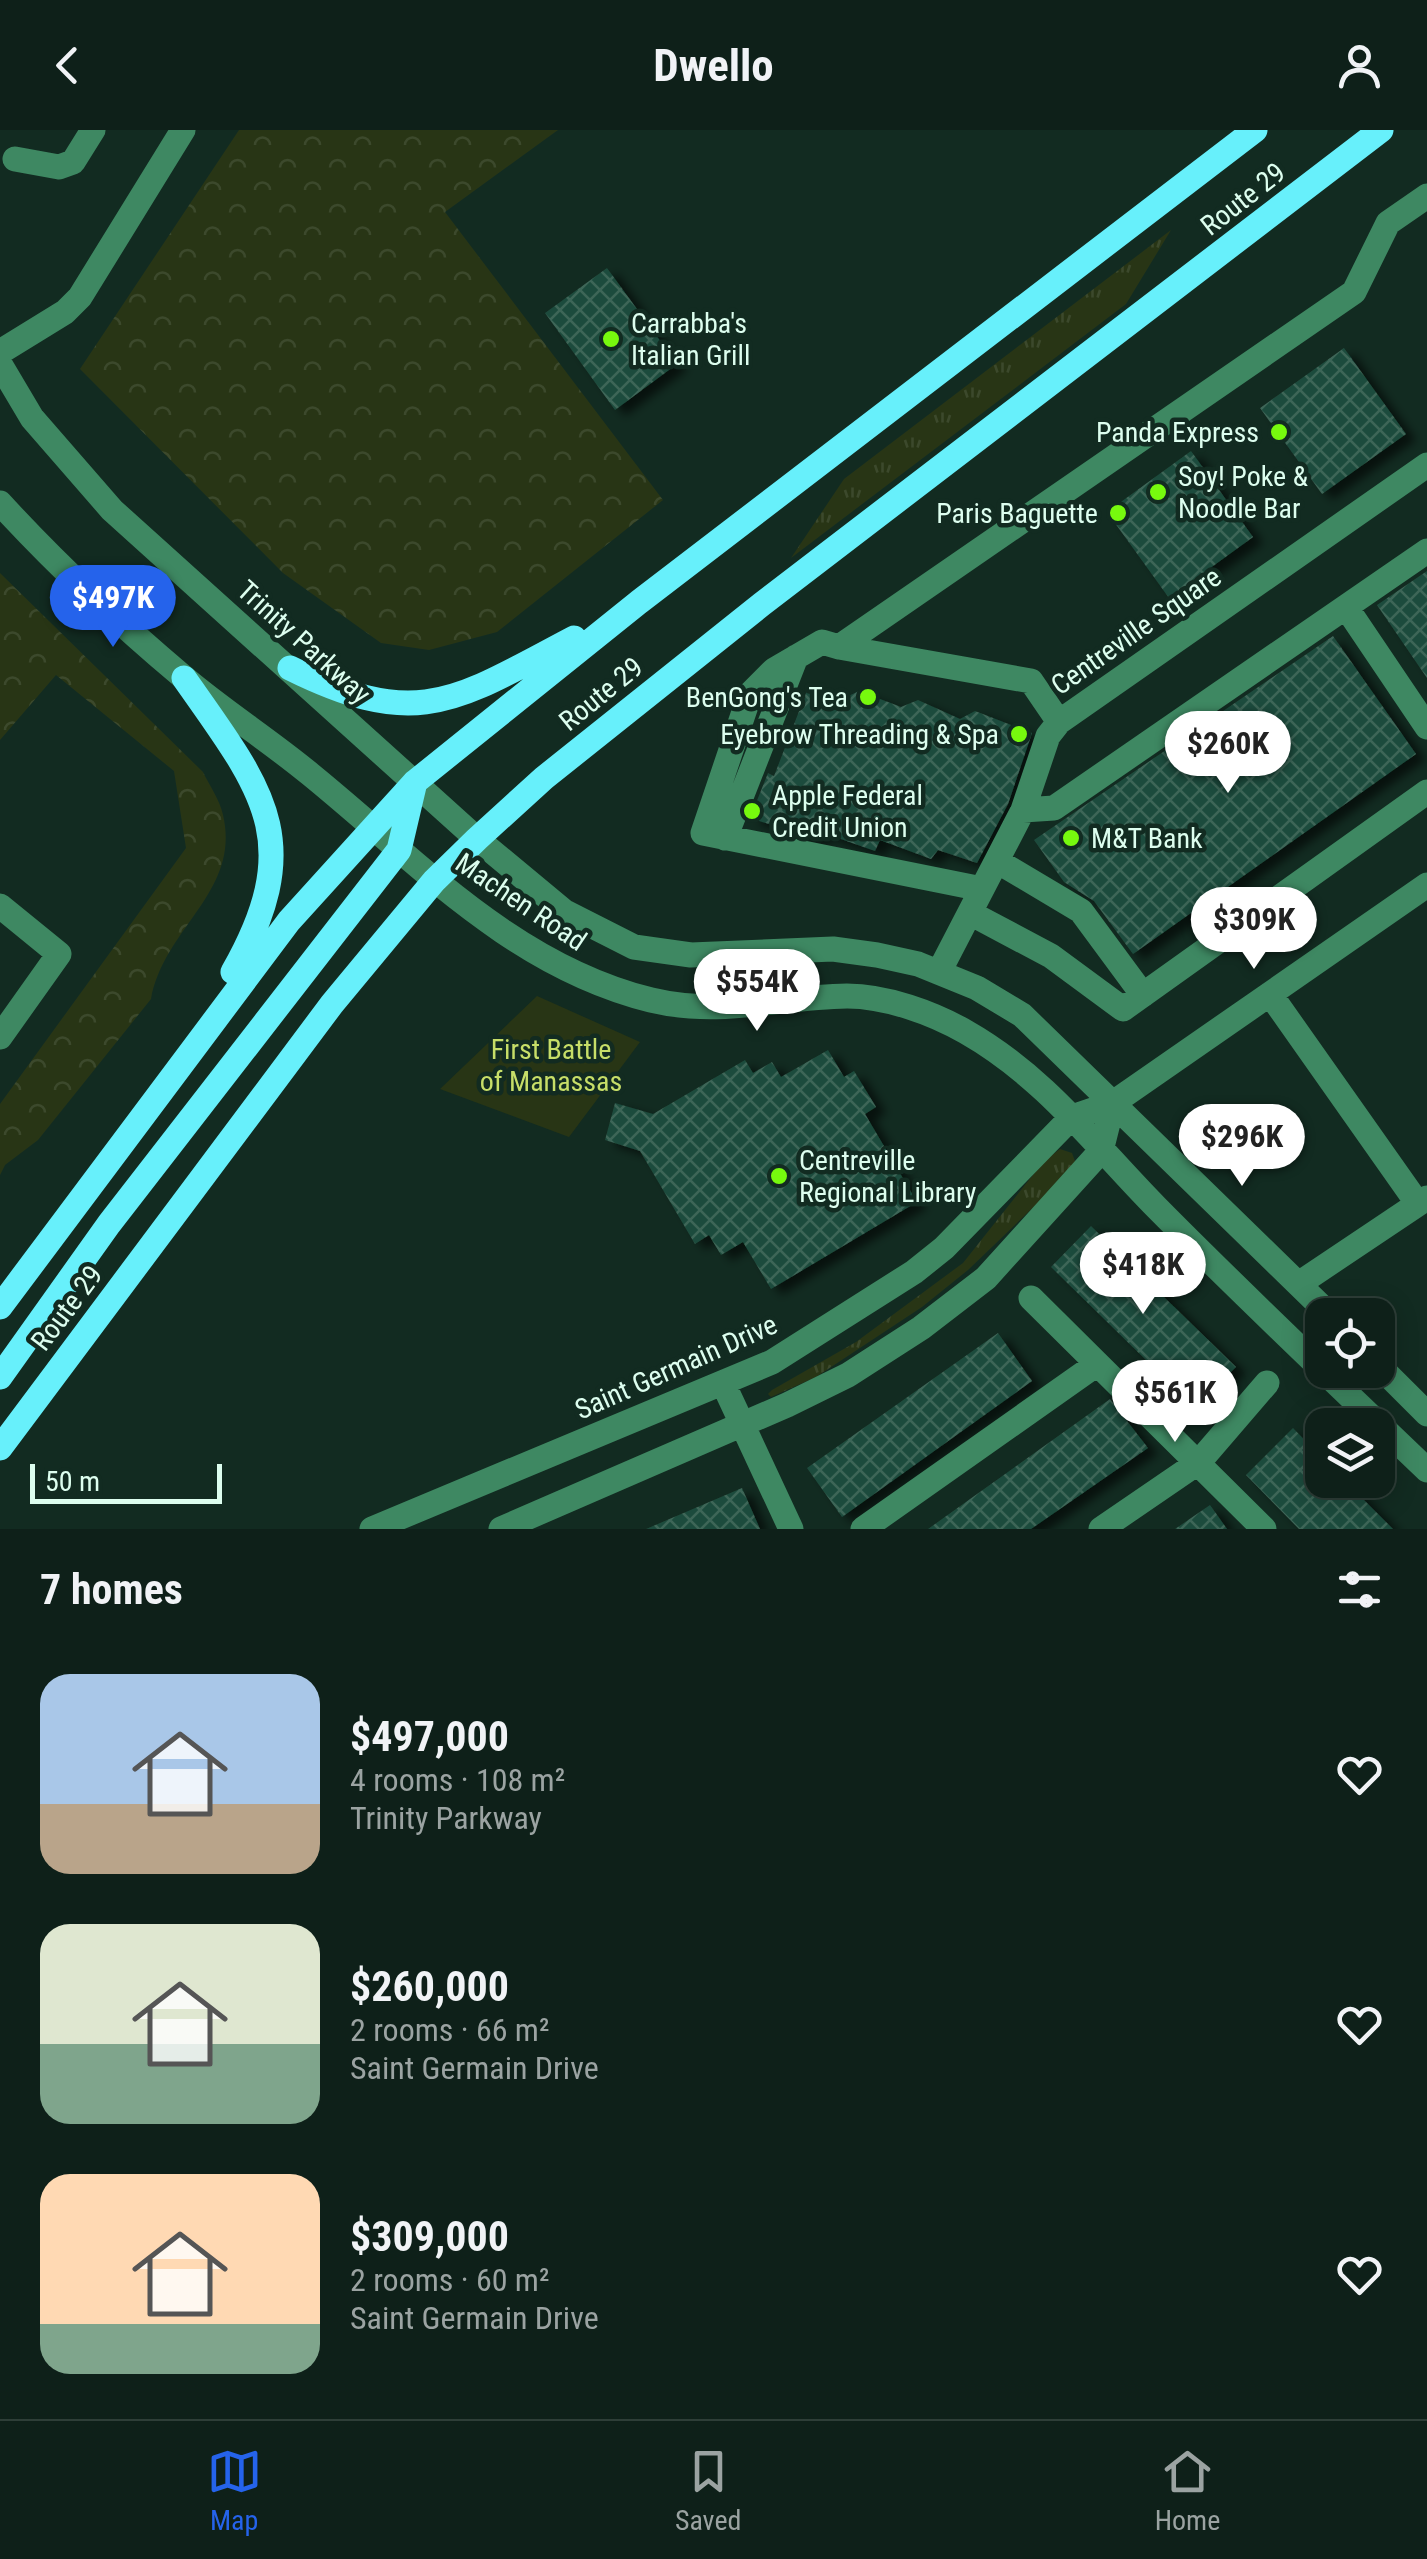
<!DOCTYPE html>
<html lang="en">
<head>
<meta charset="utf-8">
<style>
	:root { --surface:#0e2019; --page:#172822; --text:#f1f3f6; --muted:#9ba3a2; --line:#2e3e38; --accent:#2563eb }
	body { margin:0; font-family:"Roboto Condensed",sans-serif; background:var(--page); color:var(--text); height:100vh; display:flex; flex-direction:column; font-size:38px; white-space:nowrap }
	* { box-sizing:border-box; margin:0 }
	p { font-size:32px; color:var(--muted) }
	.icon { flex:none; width:55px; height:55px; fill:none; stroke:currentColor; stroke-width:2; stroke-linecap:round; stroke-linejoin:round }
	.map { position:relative; height:1399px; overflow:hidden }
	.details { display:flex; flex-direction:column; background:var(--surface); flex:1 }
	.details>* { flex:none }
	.fabs { position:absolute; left:1305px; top:1168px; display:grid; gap:20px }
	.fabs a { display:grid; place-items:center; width:90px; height:90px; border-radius:20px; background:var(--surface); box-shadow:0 5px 25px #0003,0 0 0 2px var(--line); font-size:50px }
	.scale { position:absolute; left:30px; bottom:25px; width:192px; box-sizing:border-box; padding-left:10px; border:5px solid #ddfeef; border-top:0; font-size:28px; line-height:35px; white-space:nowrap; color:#ddfeef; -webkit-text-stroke:8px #122b21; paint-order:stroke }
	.price { position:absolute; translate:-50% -85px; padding:0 22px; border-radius:35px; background:#fff; color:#222; font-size:32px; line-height:65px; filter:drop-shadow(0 2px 5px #0008) }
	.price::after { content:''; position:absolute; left:50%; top:60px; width:30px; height:22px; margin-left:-15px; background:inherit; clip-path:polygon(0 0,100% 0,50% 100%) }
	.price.current { background:var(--accent); color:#fff }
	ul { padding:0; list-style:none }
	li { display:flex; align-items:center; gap:30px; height:250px; padding:0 40px }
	li span { display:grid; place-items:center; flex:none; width:280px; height:200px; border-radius:30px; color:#555 }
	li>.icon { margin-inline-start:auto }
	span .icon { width:120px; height:120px; fill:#fffc; stroke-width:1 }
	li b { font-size:42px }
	h2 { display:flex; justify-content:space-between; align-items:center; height:120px; padding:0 40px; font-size:42px }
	header { display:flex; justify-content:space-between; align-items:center; height:130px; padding:0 40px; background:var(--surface); font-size:45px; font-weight:700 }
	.menu { display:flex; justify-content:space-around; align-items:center; height:140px; border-top:2px solid var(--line); background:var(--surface); font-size:28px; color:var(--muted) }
	.menu a { display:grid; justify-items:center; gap:5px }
	.menu .current { color:var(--accent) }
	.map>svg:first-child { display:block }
</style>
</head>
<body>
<header><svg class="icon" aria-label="back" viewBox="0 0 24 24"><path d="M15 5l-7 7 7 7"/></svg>Dwello<svg class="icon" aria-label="person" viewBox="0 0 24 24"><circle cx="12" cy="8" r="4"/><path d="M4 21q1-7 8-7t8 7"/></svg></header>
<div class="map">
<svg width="1427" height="1399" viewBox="0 0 1427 1399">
	<defs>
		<pattern id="grass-tufts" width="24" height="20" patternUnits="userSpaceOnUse" patternTransform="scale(2.5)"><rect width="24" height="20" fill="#283515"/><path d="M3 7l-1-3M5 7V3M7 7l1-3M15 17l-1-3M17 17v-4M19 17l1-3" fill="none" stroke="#3c492c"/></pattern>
		<pattern id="forest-crowns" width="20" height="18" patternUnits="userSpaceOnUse" patternTransform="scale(2.5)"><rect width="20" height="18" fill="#283515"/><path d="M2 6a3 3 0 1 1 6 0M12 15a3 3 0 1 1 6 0" fill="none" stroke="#3c492c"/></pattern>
		<pattern id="building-cross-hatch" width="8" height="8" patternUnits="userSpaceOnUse" patternTransform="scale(2.5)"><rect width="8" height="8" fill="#1e4b3c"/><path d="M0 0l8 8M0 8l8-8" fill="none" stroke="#3e6658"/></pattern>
		<filter id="shadow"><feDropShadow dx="10" dy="6" stdDeviation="5" flood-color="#0009"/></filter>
	</defs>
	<rect width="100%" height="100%" fill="#122b21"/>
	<path fill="url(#grass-tufts)" d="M1171 100 1126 174 791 428 844 349Z
		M1060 1019 1072 1023 1076 1034 1072 1040 968 1140 922 1177 816 1247 771 1267 768 1264 772 1260 856 1212 963 1133 1044 1031Z"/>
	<path fill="url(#forest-crowns)" d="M239 0H558L445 82 663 370 497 502 429 520 381 513 283 443 80 239Z
		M0 443 203 642C209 655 220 670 223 685 241 762 164 797 151 869L38 1010 5 1035 0 1045V974L186 718 174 641 56 545 0 610Z"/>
	<path fill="#283515" d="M537 866 640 912 569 1007 440 959Z"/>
	<path fill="url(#building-cross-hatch)" filter="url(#shadow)" d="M607 138 677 234 615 280 545 183Z
		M1344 218 1406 304 1322 364 1260 278Z
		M1191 321 1253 407 1169 468 1107 382Z
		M1427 441V548L1377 475Z
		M1333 506 1416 624 1133 824 1094 771 1064 752 1034 710Z
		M808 558 842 569 859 561 901 577 918 570 960 589 975 581 1032 603 1008 674 977 733 938 720 931 729 880 710 875 721 821 702 819 710 750 688 768 643 774 646Z
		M828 920 844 947 854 941 876 977 865 984 917 1072 771 1159 743 1112 721 1125 709 1105 695 1114 640 1021 605 1010 615 973 653 984 745 930 753 943 772 932 781 947Z
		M1091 1096 1236 1237 1195 1278 1051 1137Z
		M998 1203 1032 1251 842 1387 807 1338Z
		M1110 1269 1148 1318 1031 1399H928Z
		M1293 1298 1322 1328V1350H1344L1393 1399H1299L1246 1345Z
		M742 1358 760 1399H646Z
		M1210 1375 1227 1399H1175Z"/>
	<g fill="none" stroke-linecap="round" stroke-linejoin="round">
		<path stroke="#3e8862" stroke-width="25" d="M15 29 59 37 73 32 93 0
			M0 222 65 182 80 167 183 0
			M0 234 32 288 112 380 477 709 565 782 634 817 691 825 833 819 877 825 918 834 977 858 1022 885 1330 1185
			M0 373C56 434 118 492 182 546 223 581 269 610 310 644 417 731 513 836 651 870 722 887 777 867 847 866 886 866 933 883 966 902 1045 947 1094 1014 1156 1077 1245 1167 1336 1253 1427 1340
			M1346 477 1427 597
			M839 517 1031 551 1059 592
			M1023 680 1054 678 1427 421
			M725 708 796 527
			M997 731 1081 781 1143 865
			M982 759 703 703 750 564 774 540 822 512 839 517 1354 162 1388 93 1427 66
			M0 776 59 824 0 907
			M970 783 1051 826 1123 879 1427 662
			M939 842 1023 680 1048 606 1059 592 1427 335
			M1270 864 1418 1074
			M1300 1153 1427 1068
			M1031 1168 1264 1399
			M1378 1235 1427 1284
			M723 1253 791 1399
			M372 1399 772 1232 914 1142 944 1118 1072 987 1113 973 1427 755
			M501 1399 787 1275 848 1245 921 1198 986 1148 1101 1021 1113 973
			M863 1399 1097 1234
			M1101 1399 1199 1332 1267 1253"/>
		<path stroke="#67f0fb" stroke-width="25" d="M290 538C419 602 456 570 574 508
			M184 548C262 659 308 710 233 842
			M0 1177 289 791 415 652 639 472 1255 0
			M0 1247 109 1094 399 720 415 652
			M0 1318 332 874 434 751 477 709 544 648 762 474 1381 0"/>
	</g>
	<g fill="#77f90e" stroke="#122b21" stroke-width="4">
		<circle cx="611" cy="209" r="10"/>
		<circle cx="1279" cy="302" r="10"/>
		<circle cx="1158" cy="362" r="10"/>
		<circle cx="1118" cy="383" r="10"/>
		<circle cx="868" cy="567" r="10"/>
		<circle cx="1019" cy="604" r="10"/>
		<circle cx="752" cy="681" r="10"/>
		<circle cx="1071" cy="708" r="10"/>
		<circle cx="779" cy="1046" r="10"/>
	</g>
	<g text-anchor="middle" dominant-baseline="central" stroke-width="9" stroke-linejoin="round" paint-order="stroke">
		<g font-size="28" fill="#ddfeef" stroke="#122b21">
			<text transform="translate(1243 69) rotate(-38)">Route 29</text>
			<text transform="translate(1136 501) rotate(-35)">Centreville Square</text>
			<text transform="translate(304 512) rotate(42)">Trinity Parkway</text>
			<text transform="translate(601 564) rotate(-39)">Route 29</text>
			<text transform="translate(521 772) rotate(34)">Machen Road</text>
			<text transform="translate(67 1178) rotate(-53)">Route 29</text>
			<text transform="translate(676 1237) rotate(-24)">Saint Germain Drive</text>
		</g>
		<g font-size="28" fill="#ddfeef" stroke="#122b21" text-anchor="start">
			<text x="631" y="193">Carrabba's<tspan x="631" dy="32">Italian Grill</tspan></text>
			<text x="1259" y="302" text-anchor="end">Panda Express</text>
			<text x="1178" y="346">Soy! Poke &amp;<tspan x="1178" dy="32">Noodle Bar</tspan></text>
			<text x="1098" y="383" text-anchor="end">Paris Baguette</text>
			<text x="848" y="567" text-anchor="end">BenGong's Tea</text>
			<text x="999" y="604" text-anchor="end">Eyebrow Threading &amp; Spa</text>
			<text x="772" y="665">Apple Federal<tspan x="772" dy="32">Credit Union</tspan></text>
			<text x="1091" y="708">M&amp;T Bank</text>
			<text x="799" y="1030">Centreville<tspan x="799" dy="32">Regional Library</tspan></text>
		</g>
		<g font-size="28" fill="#c7de68" stroke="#122b21">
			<text x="551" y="919">First Battle<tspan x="551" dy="32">of Manassas</tspan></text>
		</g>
	</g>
</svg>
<div class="fabs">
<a><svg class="icon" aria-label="locate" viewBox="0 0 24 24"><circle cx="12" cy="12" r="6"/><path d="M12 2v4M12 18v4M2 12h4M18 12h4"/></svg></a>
<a><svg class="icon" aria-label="layers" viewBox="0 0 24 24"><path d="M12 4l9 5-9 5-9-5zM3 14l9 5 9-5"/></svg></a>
</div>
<div class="scale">50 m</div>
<b class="price current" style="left:113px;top:520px">$497K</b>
<b class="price" style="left:1228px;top:666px">$260K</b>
<b class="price" style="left:1254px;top:842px">$309K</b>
<b class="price" style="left:757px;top:904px">$554K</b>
<b class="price" style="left:1242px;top:1059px">$296K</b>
<b class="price" style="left:1143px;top:1187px">$418K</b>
<b class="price" style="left:1175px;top:1315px">$561K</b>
</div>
<section class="details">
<h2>7 homes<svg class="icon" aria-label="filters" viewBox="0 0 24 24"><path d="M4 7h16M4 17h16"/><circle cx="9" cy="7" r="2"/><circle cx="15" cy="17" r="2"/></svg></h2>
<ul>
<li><span style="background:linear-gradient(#a9c7e8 65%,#b9a48a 0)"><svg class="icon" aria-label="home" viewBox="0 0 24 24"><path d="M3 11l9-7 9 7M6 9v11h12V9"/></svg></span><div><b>$497,000</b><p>4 rooms · 108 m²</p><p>Trinity Parkway</p></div><svg class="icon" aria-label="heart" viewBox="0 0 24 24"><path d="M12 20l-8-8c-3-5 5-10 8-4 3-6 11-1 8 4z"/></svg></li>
<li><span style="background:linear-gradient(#dfe7d0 60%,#7fa58c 0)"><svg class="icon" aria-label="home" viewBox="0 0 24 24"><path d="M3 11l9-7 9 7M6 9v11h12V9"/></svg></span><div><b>$260,000</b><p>2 rooms · 66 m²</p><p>Saint Germain Drive</p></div><svg class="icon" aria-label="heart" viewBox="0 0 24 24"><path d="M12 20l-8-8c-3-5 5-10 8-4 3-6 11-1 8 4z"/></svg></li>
<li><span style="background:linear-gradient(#ffd9b3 75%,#7fa58c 0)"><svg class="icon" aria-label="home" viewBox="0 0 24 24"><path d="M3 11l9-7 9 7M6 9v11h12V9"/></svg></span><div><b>$309,000</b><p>2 rooms · 60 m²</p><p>Saint Germain Drive</p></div><svg class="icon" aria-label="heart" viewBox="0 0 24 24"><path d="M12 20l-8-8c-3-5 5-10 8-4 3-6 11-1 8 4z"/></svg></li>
</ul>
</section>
<nav class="menu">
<a class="current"><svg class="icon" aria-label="map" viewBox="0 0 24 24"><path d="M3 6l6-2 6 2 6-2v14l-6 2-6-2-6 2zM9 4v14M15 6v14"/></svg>Map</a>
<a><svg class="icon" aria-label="saved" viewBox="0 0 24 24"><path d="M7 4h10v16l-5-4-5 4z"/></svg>Saved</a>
<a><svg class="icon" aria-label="home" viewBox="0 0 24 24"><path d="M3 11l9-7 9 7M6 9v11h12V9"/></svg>Home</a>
</nav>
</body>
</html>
